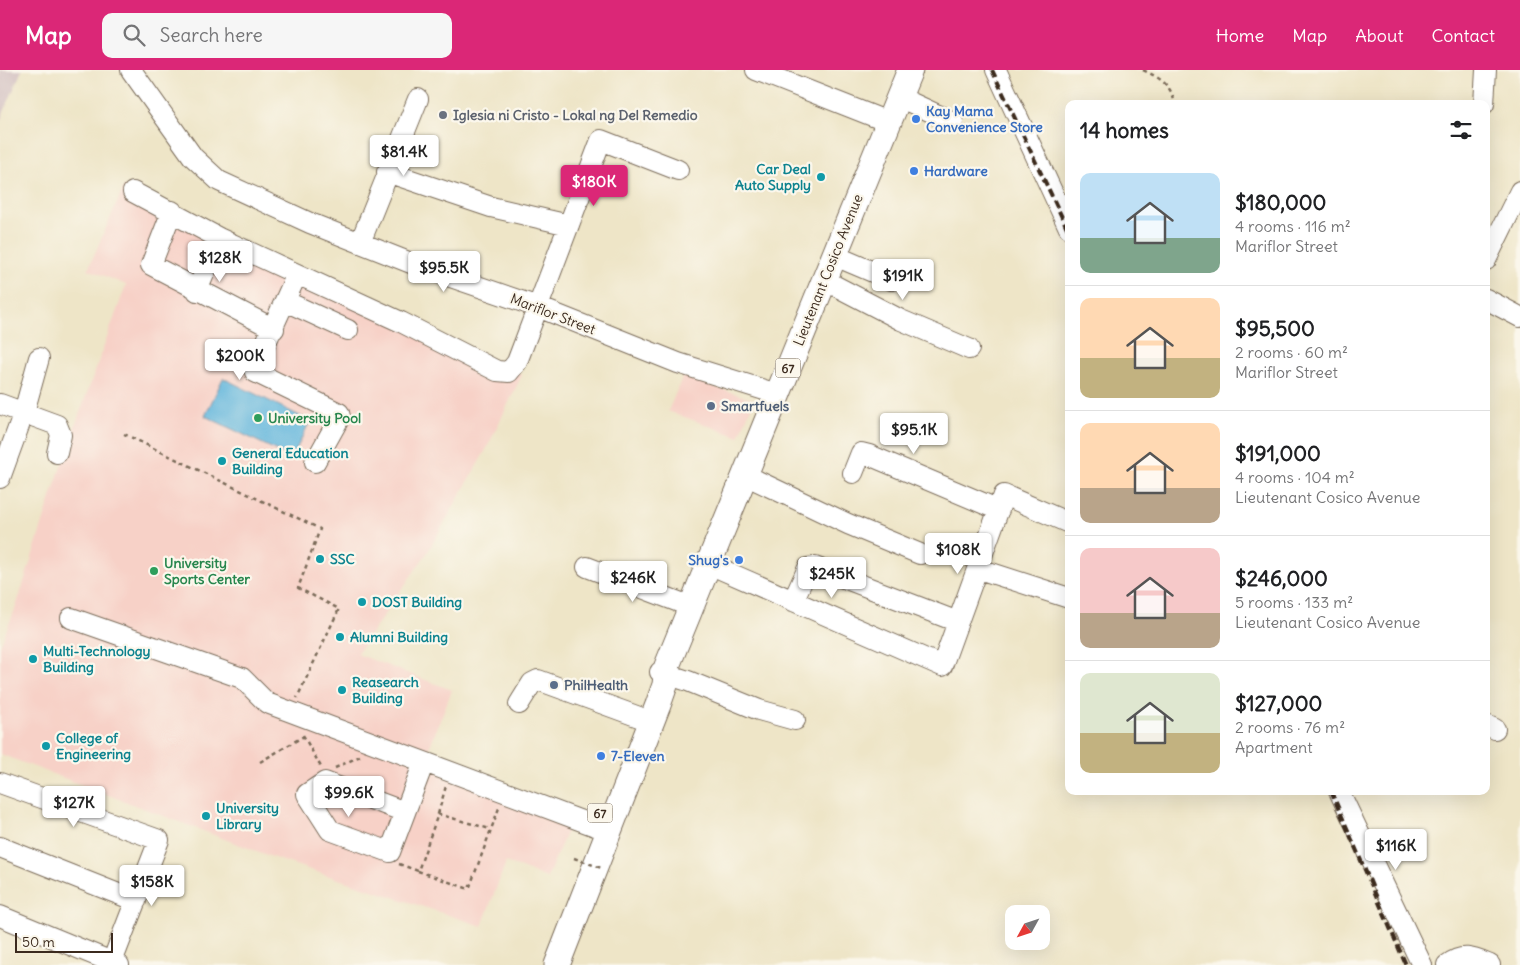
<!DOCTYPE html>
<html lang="en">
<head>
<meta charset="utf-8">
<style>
	:root { --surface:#fff; --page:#f6f6f6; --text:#202124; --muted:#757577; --line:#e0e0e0; --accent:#db2777 }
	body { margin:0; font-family:Delius,sans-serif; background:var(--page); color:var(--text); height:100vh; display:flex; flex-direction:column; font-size:19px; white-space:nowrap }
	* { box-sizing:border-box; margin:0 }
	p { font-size:16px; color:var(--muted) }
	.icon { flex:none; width:28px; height:28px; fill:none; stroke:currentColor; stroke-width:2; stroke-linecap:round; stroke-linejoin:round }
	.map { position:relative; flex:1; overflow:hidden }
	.drawer { position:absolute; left:1065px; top:30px; width:425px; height:695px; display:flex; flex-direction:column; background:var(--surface); border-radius:10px; box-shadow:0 5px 20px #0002 }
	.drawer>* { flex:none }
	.needle { width:32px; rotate:230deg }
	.controls { position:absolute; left:1005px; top:835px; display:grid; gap:10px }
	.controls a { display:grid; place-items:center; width:45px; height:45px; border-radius:10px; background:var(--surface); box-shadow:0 5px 20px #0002; font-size:25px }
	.scale { position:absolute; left:15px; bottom:12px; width:98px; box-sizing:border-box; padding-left:5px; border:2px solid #3b2a1e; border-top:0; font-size:14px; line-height:18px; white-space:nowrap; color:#3b2a1e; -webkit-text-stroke:4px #fbf7ec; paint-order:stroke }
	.price { position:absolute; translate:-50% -42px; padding:0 11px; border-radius:5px; background:#fff; color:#222; font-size:16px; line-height:32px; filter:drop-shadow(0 1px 2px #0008) }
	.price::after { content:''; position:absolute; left:50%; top:30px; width:15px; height:11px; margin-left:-8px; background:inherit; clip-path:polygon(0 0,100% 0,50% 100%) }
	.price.selected { background:var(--accent); color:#fff }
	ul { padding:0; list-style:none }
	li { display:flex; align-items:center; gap:15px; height:125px; padding:0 15px }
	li+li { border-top:1px solid var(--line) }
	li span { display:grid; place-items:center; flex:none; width:140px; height:100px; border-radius:10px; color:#555 }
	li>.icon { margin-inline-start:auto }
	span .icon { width:60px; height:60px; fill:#fffc; stroke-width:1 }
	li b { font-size:21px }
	h2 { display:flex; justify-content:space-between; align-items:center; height:60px; padding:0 15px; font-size:21px }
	header { display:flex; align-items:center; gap:30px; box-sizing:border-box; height:70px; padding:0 25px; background:var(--accent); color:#fff }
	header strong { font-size:24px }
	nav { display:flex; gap:28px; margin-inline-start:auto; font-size:18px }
	.search { width:350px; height:45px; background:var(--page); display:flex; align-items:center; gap:12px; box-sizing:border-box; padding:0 18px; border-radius:10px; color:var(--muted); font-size:19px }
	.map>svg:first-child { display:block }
</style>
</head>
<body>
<header>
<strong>Map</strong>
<div class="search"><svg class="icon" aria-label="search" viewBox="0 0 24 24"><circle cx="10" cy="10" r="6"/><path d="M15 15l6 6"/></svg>Search here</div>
<nav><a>Home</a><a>Map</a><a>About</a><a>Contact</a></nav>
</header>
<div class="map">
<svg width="1520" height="895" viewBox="0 0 1520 895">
	<rect width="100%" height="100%" fill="#fbf7ec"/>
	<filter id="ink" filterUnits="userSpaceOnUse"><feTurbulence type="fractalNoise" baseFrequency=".02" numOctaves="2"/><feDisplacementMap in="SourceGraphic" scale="10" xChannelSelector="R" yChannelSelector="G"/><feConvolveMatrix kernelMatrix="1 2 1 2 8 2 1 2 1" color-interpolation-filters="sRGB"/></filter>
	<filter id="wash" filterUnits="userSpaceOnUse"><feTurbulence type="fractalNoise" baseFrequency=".0096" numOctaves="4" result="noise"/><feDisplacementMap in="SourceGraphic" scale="20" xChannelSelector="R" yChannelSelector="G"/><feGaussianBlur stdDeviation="1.12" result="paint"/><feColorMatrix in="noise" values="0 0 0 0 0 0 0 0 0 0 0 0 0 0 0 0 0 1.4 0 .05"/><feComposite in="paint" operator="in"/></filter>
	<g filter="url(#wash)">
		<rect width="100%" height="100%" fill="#eee5c7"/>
		<path fill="#f7d1c7" d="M124 117 522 305 487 378 427 483 357 584 452 620 424 691 574 744 547 808 506 792 482 856 280 790 0 684V576L16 537 64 387 126 215 88 199Z
			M683 306 754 330 739 367 668 341Z"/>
		<path fill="#d2bfc0" d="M0 0H22L0 51Z"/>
		<path fill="#60b5dc" stroke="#4e707d" d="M223 308 310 351 292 388 205 346Z"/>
	</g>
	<g filter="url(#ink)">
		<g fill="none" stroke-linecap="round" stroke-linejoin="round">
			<defs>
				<path id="minor" d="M131 0 193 87 219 111 310 153 416 195 538 237 678 293 777 324
					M756 0 888 52
					M996 0 1069 158
					M899 27 953 52
					M1484 34 1486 0
					M387 102 491 137 569 155
					M133 122 219 168 401 252 497 301 509 302 517 292 601 70 678 100
					M172 141 151 195 274 259
					M360 173 418 29
					M833 185 892 210
					M1486 190 1520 121
					M297 204 254 299 255 302 339 343 340 347 315 392
					M824 210 901 250 969 279
					M197 221 219 168
					M1486 229 1520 247
					M285 231 348 260
					M0 334 57 355 61 365 57 383
					M853 403 861 383 869 385 999 440
					M745 405 848 454 920 484
					M0 408 24 342 39 288
					M709 494 942 596 1004 425 1069 453
					M587 497 692 537
					M979 499 1069 528
					M793 531 808 498 815 497 958 552
					M71 548 242 608 267 633 595 756
					M660 602 688 611 759 640 795 650
					M519 634 532 613 538 610 639 647
					M1486 655 1495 659
					M0 713 159 770 112 892
					M1339 721 1422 895
					M405 742 325 712 307 724 330 760 390 782 424 692
					M0 777 136 831
					M0 846 119 895
					M1447 895C1463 883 1473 888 1490 895"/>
				<path id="major" d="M557 895 658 635 665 615 667 596 910 0"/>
			</defs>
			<use href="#minor" stroke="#7a6b59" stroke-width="22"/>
			<use href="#major" stroke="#7a6b59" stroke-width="27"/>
			<path stroke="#7a6b59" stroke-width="2.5" stroke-dasharray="4 4" stroke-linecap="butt" d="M1143 0C1160 8 1171 14 1175 34
				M124 364 320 459 298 518 339 539 297 628
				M303 665 321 697
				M260 692 304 666
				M335 698 360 686
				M438 744 446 716
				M399 794 418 801 438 744 490 759
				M418 801 469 819 499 738"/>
			<use href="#minor" stroke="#fff" stroke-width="20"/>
			<use href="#major" stroke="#fff" stroke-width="25"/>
			<path stroke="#3b2a1e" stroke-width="4" stroke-dasharray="8 4" stroke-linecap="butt" d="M992 0 1069 162
				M1331 721 1406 895"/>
			<path stroke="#7a6b59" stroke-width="2.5" stroke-dasharray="4 4" stroke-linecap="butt" d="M574 788 604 799"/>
		</g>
	</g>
	<circle fill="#6b7280" stroke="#fbf7ec" stroke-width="2" cx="443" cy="45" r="5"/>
	<g fill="#3f7fe0" stroke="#fbf7ec" stroke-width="2">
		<circle cx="916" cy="49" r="5"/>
		<circle cx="914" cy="101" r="5"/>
		<circle cx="739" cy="490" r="5"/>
		<circle cx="601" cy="686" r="5"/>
	</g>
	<g fill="#0f9aa8" stroke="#fbf7ec" stroke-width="2">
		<circle cx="821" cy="107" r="5"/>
		<circle cx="222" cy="391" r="5"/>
		<circle cx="320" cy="489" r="5"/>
		<circle cx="362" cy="532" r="5"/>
		<circle cx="340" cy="567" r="5"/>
		<circle cx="33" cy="589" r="5"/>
		<circle cx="342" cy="620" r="5"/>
		<circle cx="46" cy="676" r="5"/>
		<circle cx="206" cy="746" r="5"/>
	</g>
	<g fill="#5c6f8a" stroke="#fbf7ec" stroke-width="2">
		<circle cx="711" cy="336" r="5"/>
		<circle cx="554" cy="615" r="5"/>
	</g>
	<g fill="#2e9e5b" stroke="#fbf7ec" stroke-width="2">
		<circle cx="258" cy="348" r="5"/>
		<circle cx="154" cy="501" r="5"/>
	</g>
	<g text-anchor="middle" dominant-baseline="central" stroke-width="4.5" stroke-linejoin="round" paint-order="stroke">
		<g fill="#fbf7ec" stroke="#75685c" stroke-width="1">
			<rect x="775.5" y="288.5" width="25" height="19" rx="4"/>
			<rect x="587.5" y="733.5" width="25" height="19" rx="4"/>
		</g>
		<g font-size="12" font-weight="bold" fill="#3b2a1e">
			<text x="788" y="298">67</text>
			<text x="600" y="743">67</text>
		</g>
		<g font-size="14" font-weight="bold" fill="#366cbe" stroke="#fbf7ec" text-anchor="start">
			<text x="926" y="41">Kay Mama<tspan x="926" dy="16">Convenience Store</tspan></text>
			<text x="924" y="101">Hardware</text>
			<text x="729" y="490" text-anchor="end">Shug's</text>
			<text x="611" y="686">7-Eleven</text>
		</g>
		<g font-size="14" font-weight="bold" fill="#5b616d" stroke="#fbf7ec" text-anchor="start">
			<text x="453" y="45">Iglesia ni Cristo - Lokal ng Del Remedio</text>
		</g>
		<g font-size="14" font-weight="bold" fill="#0d838f" stroke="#fbf7ec" text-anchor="start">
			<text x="811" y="99" text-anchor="end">Car Deal<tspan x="811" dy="16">Auto Supply</tspan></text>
			<text x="232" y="383">General Education<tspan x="232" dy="16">Building</tspan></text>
			<text x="330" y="489">SSC</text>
			<text x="372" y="532">DOST Building</text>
			<text x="350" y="567">Alumni Building</text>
			<text x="43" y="581">Multi-Technology<tspan x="43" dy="16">Building</tspan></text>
			<text x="352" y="612">Reasearch<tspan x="352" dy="16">Building</tspan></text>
			<text x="56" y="668">College of<tspan x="56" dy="16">Engineering</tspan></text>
			<text x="216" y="738">University<tspan x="216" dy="16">Library</tspan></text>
		</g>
		<g font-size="14" fill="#3b2a1e" stroke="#fbf7ec">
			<text transform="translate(828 200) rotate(-68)">Lieutenant Cosico Avenue</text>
			<text transform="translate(553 244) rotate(21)">Mariflor Street</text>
		</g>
		<g font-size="14" font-weight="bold" fill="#4e5e75" stroke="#fbf7ec" text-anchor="start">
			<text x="721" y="336">Smartfuels</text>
			<text x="564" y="615">PhilHealth</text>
		</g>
		<g font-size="14" font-weight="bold" fill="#27864d" stroke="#fbf7ec" text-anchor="start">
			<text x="268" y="348">University Pool</text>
			<text x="164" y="493">University<tspan x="164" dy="16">Sports Center</tspan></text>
		</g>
	</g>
</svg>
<div class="controls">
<a><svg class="needle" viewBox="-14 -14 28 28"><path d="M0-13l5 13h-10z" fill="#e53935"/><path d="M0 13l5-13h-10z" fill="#757577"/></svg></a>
</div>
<div class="scale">50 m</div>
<b class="price" style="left:404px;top:107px">$81.4K</b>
<b class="price selected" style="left:594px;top:137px">$180K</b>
<b class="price" style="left:220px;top:213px">$128K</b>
<b class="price" style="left:444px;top:223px">$95.5K</b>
<b class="price" style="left:903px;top:231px">$191K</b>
<b class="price" style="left:240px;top:311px">$200K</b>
<b class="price" style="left:914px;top:385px">$95.1K</b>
<b class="price" style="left:958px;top:505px">$108K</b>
<b class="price" style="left:832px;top:529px">$245K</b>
<b class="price" style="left:633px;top:533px">$246K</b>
<b class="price" style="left:349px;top:748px">$99.6K</b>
<b class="price" style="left:74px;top:758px">$127K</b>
<b class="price" style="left:1396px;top:801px">$116K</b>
<b class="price" style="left:152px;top:837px">$158K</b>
<section class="drawer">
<h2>14 homes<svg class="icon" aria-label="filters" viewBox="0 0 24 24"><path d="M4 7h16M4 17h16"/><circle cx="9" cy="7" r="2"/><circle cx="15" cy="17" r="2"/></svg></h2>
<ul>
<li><span style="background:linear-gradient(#bfe0f5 65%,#7fa58c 0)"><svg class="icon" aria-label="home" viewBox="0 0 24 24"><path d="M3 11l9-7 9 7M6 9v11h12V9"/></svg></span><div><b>$180,000</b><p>4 rooms · 116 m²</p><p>Mariflor Street</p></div></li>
<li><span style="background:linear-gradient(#ffd9b3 60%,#c2b280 0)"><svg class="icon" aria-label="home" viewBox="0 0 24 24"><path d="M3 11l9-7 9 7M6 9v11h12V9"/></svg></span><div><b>$95,500</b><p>2 rooms · 60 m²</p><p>Mariflor Street</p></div></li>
<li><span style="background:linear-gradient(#ffd9b3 65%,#b9a48a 0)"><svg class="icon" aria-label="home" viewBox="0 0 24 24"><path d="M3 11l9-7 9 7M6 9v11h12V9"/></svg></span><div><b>$191,000</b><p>4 rooms · 104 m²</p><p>Lieutenant Cosico Avenue</p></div></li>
<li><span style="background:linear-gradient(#f6c9c9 65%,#b9a48a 0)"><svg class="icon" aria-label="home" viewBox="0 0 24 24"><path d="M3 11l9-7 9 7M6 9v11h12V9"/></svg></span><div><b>$246,000</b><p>5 rooms · 133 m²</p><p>Lieutenant Cosico Avenue</p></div></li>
<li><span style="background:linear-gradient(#dfe7d0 60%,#c2b280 0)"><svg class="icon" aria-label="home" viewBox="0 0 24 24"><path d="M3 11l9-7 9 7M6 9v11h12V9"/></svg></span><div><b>$127,000</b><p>2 rooms · 76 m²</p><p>Apartment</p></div></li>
</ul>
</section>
</div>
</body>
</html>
